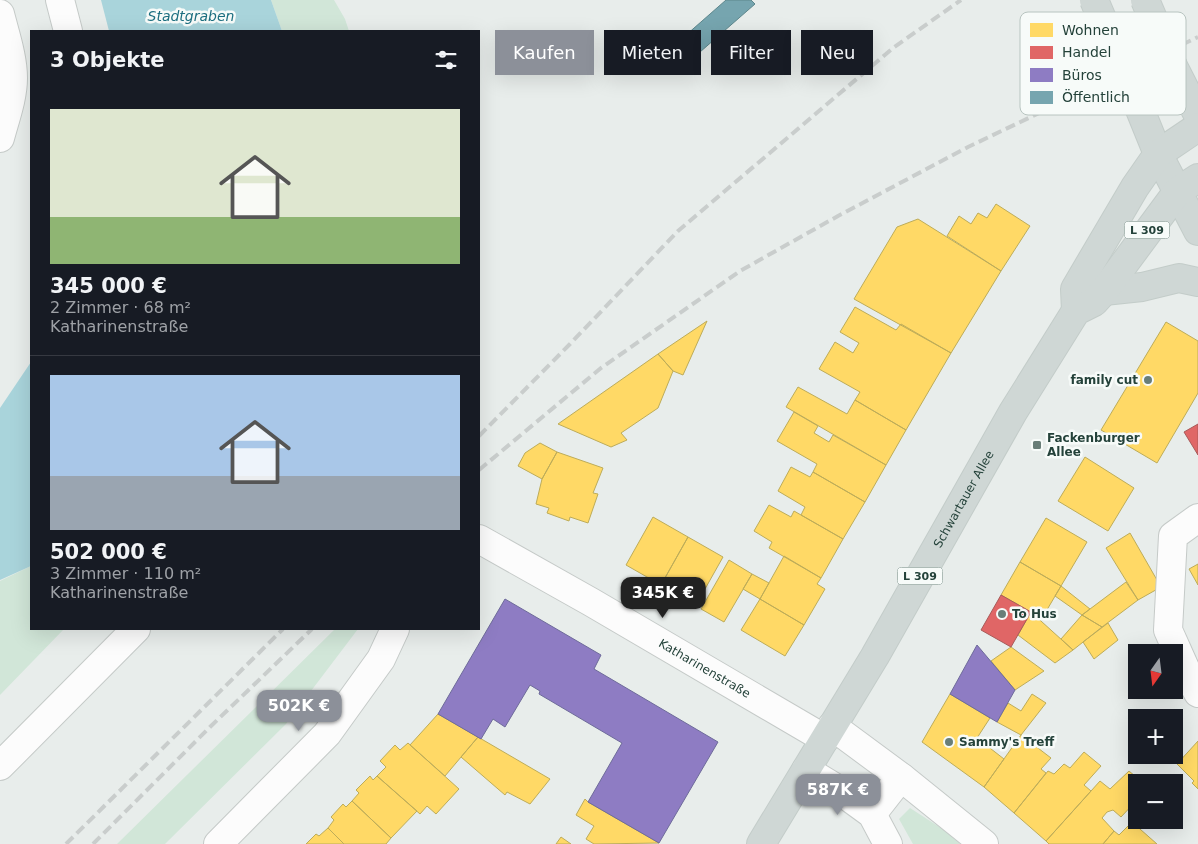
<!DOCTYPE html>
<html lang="de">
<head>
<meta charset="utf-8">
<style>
	:root { --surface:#171b24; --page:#242831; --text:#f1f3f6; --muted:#9ea1a6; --line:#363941; --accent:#8c9099 }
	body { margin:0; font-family:"DejaVu Sans",sans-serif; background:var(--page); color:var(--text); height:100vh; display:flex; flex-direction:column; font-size:19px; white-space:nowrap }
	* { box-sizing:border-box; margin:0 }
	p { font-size:16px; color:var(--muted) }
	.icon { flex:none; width:28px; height:28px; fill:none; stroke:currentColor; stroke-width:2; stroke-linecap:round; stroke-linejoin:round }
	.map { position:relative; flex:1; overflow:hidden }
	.side { position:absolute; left:30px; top:30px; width:450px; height:600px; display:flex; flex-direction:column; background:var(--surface); border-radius:0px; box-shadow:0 5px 20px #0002 }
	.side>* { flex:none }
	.guide { position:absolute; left:495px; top:30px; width:475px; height:45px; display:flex; gap:10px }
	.needle { width:32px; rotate:194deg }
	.tools { position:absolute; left:1128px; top:644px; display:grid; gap:10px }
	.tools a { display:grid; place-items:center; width:55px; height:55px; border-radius:0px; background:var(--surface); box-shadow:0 5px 20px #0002; font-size:25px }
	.price { position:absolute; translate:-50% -42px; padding:0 11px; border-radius:10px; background:var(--accent); color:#fff; font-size:16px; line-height:32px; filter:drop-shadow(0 1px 2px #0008) }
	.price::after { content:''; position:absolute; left:50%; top:30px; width:15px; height:11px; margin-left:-8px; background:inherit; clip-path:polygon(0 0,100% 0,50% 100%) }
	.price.selected { background:#222; color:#fff }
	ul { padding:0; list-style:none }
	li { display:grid; align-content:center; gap:10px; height:265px; padding:0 20px }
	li+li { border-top:1px solid var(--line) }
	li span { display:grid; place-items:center; height:155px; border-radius:0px; color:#555 }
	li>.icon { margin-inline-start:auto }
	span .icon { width:90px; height:90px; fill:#fffc; stroke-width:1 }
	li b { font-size:21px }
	h2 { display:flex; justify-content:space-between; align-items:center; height:60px; padding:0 20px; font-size:21px }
	.chip { padding:0 18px; border-radius:0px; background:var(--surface); box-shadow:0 5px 20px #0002; font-size:18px; line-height:45px }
	.chip.selected { background:var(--accent); color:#fff }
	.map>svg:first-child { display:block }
</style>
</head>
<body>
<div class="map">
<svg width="1198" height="844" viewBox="0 0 1198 844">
	<rect width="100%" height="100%" fill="#e8edeb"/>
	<path fill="#d1e6d8" d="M271 0H334L345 19 349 31H282Z
		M31 566V629H64L0 695V581Z
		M335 629H358L286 724 165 844H117Z
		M910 808 944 830 960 844H913L899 819Z"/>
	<path fill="#a9d4db" d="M101 0H271L282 31H109Z
		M31 362V566L0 580V408Z"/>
	<path fill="#ffd966" stroke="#bdac59" d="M996 204 1030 226 1001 271 947 236 959 216 971 224 978 213 987 218Z
		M918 219 1001 271 951 353 854 299 897 227Z
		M855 307 896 330 901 324 951 353 906 430 855 400 860 392 819 369 835 342 853 353 859 343 840 332Z
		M707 321 683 375 673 371 658 354Z
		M1166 322 1198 341V393L1157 463 1101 430Z
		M658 354 673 371 658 408 621 433 627 440 611 447 558 424Z
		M798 387 847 414 855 400 906 430 886 465 786 407Z
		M794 412 818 426 814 433 829 442 833 435 886 465 865 502 813 472 817 464 777 441Z
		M540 443 557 452 542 479 518 466 525 453Z
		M557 452 603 468 593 493 598 494 588 523 570 517 569 521 547 513 549 508 536 504 542 479Z
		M1085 457 1134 488 1108 531 1058 501Z
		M791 467 810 477 813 472 865 502 843 539 801 515 805 507 778 491Z
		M769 505 791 517 794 511 843 539 821 578 769 548 772 542 754 531Z
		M653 517 688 537 661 585 626 565Z
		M1046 518 1087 542 1061 586 1020 562Z
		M1130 533 1161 587 1138 600 1106 548Z
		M688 537 723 557 696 605 661 585Z
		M784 556 821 578 817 584 825 589 804 625 760 599Z
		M729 560 752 574 724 622 701 609Z
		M1020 562 1061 586 1041 620 1031 612 1001 595Z
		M1198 564V585L1189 569Z
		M752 574 769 583 760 599 743 589Z
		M1126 582 1138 600 1102 627 1082 615Z
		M1061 586 1090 609 1082 615 1055 596Z
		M760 599 804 625 785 656 741 630Z
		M1031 612 1073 650 1055 663 1018 635Z
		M1082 615 1102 627 1073 650 1061 639Z
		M1108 623 1118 640 1094 659 1083 642Z
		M1011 647 1044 671 1015 690 991 661Z
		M950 694 990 718 977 738 1004 759 984 787 922 742Z
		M1032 694 1046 703 1021 735 997 722 1008 703 1021 711Z
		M438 714 478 737 445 776 410 745Z
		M1021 735 1051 758 1041 769 1046 773 1014 813 984 787Z
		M478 737 550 779 530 804 507 792 505 795 461 757Z
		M1198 741V789L1192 783 1194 781 1177 764Z
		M408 743 459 789 436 814 427 806 420 814 377 776 386 767 380 761 395 745 400 750Z
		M1084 752 1101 766 1084 785 1091 791 1046 841 1014 813 1048 771 1054 774 1064 764 1070 768Z
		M1129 771 1142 782H1136V801L1121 817 1113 810 1107 812 1102 818 1114 831 1103 844H1049L1046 841 1100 781 1110 789Z
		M370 776 373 780 377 776 417 811 391 838 352 801 359 793 356 790Z
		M585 799 588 802 659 843 594 844 586 839 594 826 576 815Z
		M352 801 391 838 386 844H344L328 828 334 820 331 817 343 804 346 807Z
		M1132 822 1157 844H1103L1114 831 1119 835Z
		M328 828 344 844H306L316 834 319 836Z
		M561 837 571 844H556Z"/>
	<path fill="#e06666" stroke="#a85b59" d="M1198 424V455L1184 432Z
		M1001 595 1031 612 1011 647 981 630Z"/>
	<path fill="#8e7cc3" stroke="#6e6b9a" d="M505 599 601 655 594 669 718 742 659 843 588 802 622 743 539 694 540 691 530 685 505 727 493 719 481 739 438 714Z
		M977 645 1015 690 997 722 950 694Z"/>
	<path fill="#76a5af" stroke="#5d878c" d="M726 0H751L755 4 684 66 669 50Z"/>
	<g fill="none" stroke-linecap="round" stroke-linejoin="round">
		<defs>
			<g id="minor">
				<path d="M60 0 68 31"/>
				<path d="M0 14C5 34 13 57 13 78 13 98 5 119 0 138"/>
				<path d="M1198 518 1173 536 1168 630 1189 677 1198 693"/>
				<path id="s1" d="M479 539 591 602 825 739"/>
				<path d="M832 726 901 777 984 844"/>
				<path d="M0 766 136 629"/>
				<path d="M806 770 839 790 872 814 888 844"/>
				<path d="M872 814 901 777"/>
				<path d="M218 844 327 734 381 659 395 629"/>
			</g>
			<g id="major">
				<path d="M1173 66 1198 115"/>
				<path d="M1130 85 1158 154 1198 231"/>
				<path d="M1104 291 1142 287 1179 278 1198 282"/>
				<path d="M1076 311 1075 289 1135 187 1158 154 1198 127"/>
				<path id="s2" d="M761 844 875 656 1013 412 1076 311 1094 302 1104 291 1178 191 1198 178"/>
			</g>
		</defs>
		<use href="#minor" stroke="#c5cac8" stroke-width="30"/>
		<use href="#major" stroke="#c3ccc9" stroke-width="30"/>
		<use href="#minor" stroke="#fcfcfc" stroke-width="28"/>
		<use href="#major" stroke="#cfd7d5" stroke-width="28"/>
		<path stroke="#c9cdcc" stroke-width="4" stroke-dasharray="10 5" stroke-linecap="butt" d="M479 436 570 344 678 231 893 48 961 0
			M479 470 601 368 740 271 838 216 968 147 1198 37
			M66 844 283 629
			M93 844 210 727 312 629"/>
		<defs>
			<path id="major-bridge" d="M1094 0 1130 85
				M1145 0 1173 66"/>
		</defs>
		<use href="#major-bridge" stroke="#c3ccc9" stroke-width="30" stroke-linecap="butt"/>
		<use href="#major-bridge" stroke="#cfd7d5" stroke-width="28"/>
	</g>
	<g fill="#697e78" stroke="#f7fbf9" stroke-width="2">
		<circle cx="1148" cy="380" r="5"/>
		<rect x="1032" y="440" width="10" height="10" rx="2.5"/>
		<circle cx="1002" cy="614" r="5"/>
		<circle cx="949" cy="742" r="5"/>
	</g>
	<g text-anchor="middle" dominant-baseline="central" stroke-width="5" stroke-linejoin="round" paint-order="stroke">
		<g fill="#f7fbf9" stroke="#637a73" stroke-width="1">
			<rect x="1124.5" y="221.5" width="45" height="17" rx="4"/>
			<rect x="897.5" y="567.5" width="45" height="17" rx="4"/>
		</g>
		<g font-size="11" font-weight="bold" fill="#24423a">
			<text x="1147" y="230">L 309</text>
			<text x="920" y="576">L 309</text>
		</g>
		<g font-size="12" font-weight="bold" fill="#24423a" stroke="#f7fbf9" text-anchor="start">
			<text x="1138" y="380" text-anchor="end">family cut</text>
			<text x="1047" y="438">Fackenburger<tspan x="1047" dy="14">Allee</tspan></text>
			<text x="1012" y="614">To Hus</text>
			<text x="959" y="742">Sammy's Treff</text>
		</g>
		<g font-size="12" fill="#24423a" stroke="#f7fbf9">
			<text stroke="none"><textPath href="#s2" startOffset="400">Schwartauer Allee</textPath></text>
			<text stroke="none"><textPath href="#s1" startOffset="260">Katharinenstraße</textPath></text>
		</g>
		<g font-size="14" font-style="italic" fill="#1c6f80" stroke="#f7fbf9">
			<text x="191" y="16">Stadtgraben</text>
		</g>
	</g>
	<rect x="1020" y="12" width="166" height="103" rx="8" fill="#f7fbf9" stroke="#b8c4c0" stroke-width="1"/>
	<rect x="1030" y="23" width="23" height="14" fill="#ffd966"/>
	<rect x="1030" y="46" width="23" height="13" fill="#e06666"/>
	<rect x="1030" y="68" width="23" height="14" fill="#8e7cc3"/>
	<rect x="1030" y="91" width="23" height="13" fill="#76a5af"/>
	<g font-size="14" fill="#24423a">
		<text x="1062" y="35">Wohnen</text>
		<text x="1062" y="57">Handel</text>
		<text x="1062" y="80">Büros</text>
		<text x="1062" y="102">Öffentlich</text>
	</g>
</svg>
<div class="tools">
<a><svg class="needle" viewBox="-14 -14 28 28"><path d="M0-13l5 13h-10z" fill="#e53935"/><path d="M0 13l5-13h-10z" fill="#9ea1a6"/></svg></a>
<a>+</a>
<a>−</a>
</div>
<b class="price selected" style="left:663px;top:619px">345K €</b>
<b class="price" style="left:299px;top:732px">502K €</b>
<b class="price" style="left:838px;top:816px">587K €</b>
<div class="guide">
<a class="chip selected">Kaufen</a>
<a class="chip">Mieten</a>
<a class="chip">Filter</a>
<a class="chip">Neu</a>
</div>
<section class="side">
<h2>3 Objekte<svg class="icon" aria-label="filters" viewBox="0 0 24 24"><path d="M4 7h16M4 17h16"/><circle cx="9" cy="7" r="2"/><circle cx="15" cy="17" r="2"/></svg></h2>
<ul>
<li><span style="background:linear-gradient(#dfe7d0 70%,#8fb573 0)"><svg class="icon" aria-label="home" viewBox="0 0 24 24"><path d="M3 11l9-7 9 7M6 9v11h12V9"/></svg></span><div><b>345 000 €</b><p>2 Zimmer · 68 m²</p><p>Katharinenstraße</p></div></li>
<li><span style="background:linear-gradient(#a9c7e8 65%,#9aa5b1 0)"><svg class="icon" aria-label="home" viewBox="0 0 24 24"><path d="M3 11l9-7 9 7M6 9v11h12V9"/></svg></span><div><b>502 000 €</b><p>3 Zimmer · 110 m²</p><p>Katharinenstraße</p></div></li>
</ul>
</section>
</div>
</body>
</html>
